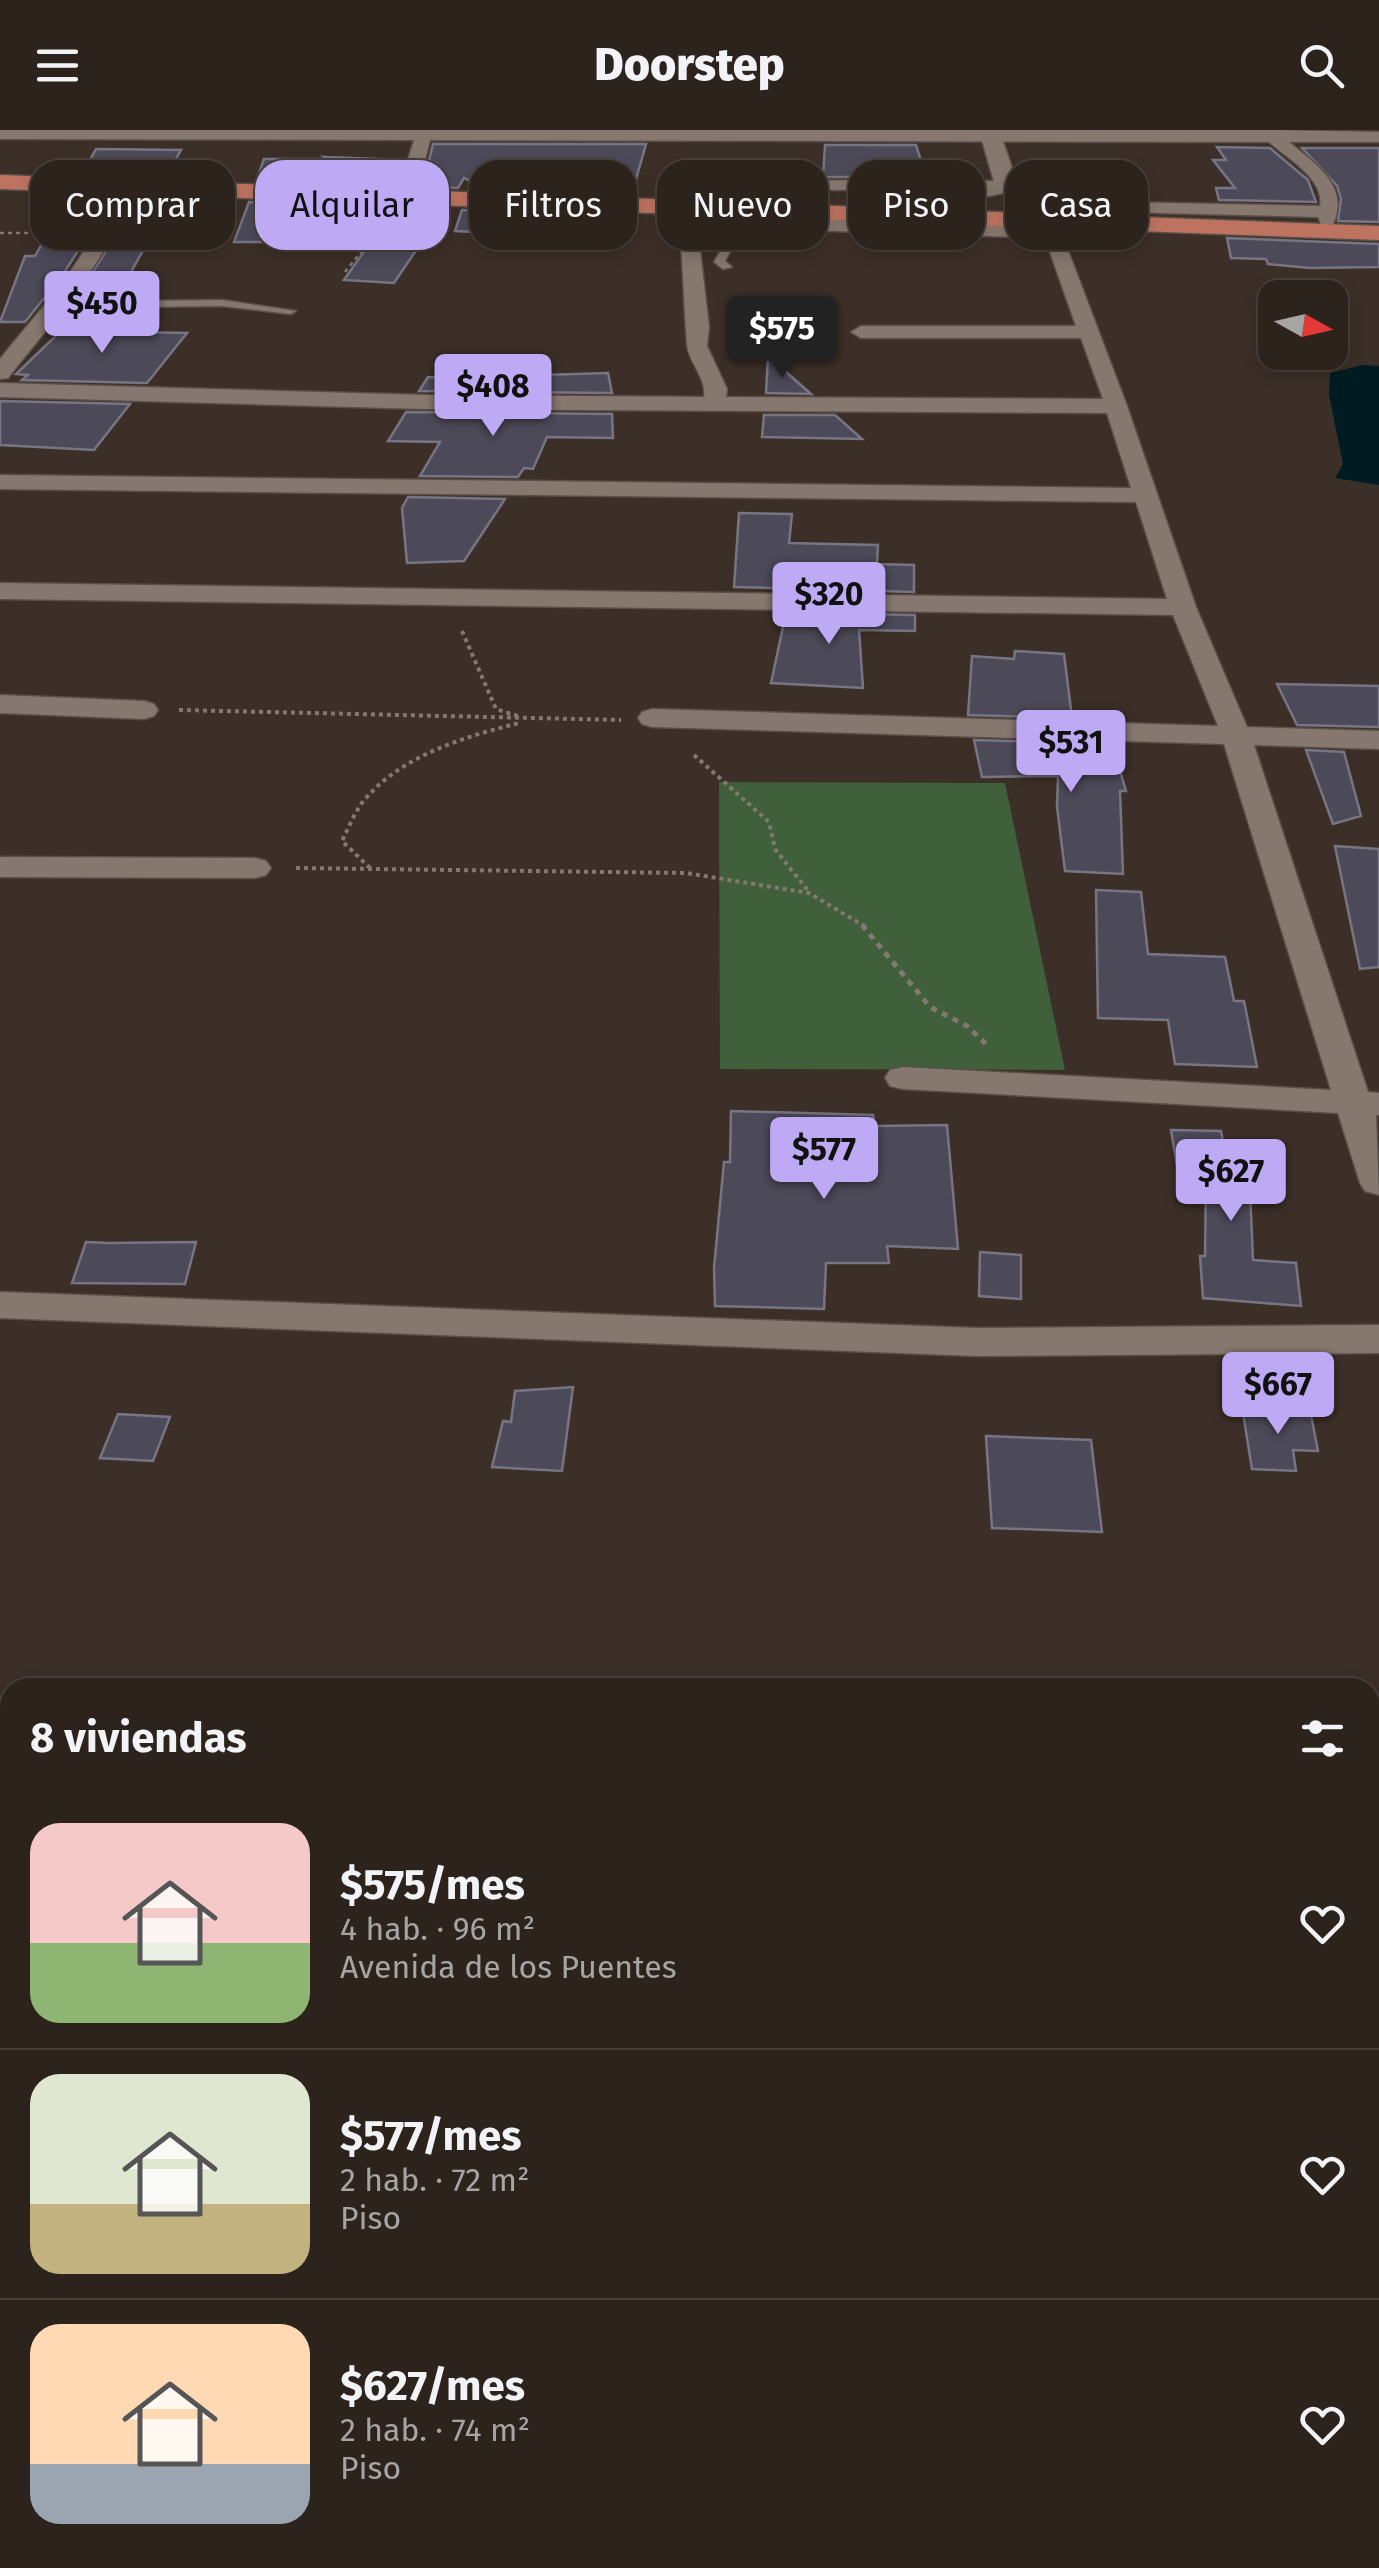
<!DOCTYPE html>
<html lang="es">
<head>
<meta charset="utf-8">
<style>
	:root { --surface:#2d231d; --page:#392f2a; --text:#f1f3f6; --muted:#a7a4a4; --line:#48403b; --accent:#bea9f5 }
	body { margin:0; font-family:"Fira Sans",sans-serif; background:var(--page); color:var(--text); height:100vh; display:flex; flex-direction:column; font-size:38px; white-space:nowrap }
	* { box-sizing:border-box; margin:0 }
	p { font-size:32px; color:var(--muted) }
	.icon { flex:none; width:55px; height:55px; fill:none; stroke:currentColor; stroke-width:2; stroke-linecap:round; stroke-linejoin:round }
	.map { position:relative; flex:1; overflow:hidden }
	.side { position:absolute; left:0px; top:1548px; width:1380px; height:892px; display:flex; flex-direction:column; background:var(--surface); border-radius:30px 30px 0 0; box-shadow:0 5px 15px #0003,0 0 0 2px var(--line) }
	.side>* { flex:none }
	.guide { position:absolute; left:30px; top:30px; width:1320px; height:90px; display:flex; gap:20px }
	.needle { width:65px; rotate:98deg }
	.buttons { position:absolute; left:1258px; top:150px; display:grid; gap:20px }
	.buttons a { display:grid; place-items:center; width:90px; height:90px; border-radius:20px; background:var(--surface); box-shadow:0 5px 15px #0003,0 0 0 2px var(--line); font-size:50px }
	.price { position:absolute; translate:-50% -85px; padding:0 22px; border-radius:10px; background:var(--accent); color:#111; font-size:32px; line-height:65px; filter:drop-shadow(0 2px 5px #0008) }
	.price::after { content:''; position:absolute; left:50%; top:60px; width:30px; height:22px; margin-left:-15px; background:inherit; clip-path:polygon(0 0,100% 0,50% 100%) }
	.price.active { background:#222; color:#fff }
	ul { padding:0; list-style:none }
	li { display:flex; align-items:center; gap:30px; height:250px; padding:0 30px }
	li+li { border-top:2px solid var(--line) }
	li span { display:grid; place-items:center; flex:none; width:280px; height:200px; border-radius:30px; color:#555 }
	li>.icon { margin-inline-start:auto }
	span .icon { width:120px; height:120px; fill:#fffc; stroke-width:1 }
	li b { font-size:42px }
	h2 { display:flex; justify-content:space-between; align-items:center; height:120px; padding:0 30px; font-size:42px }
	.pill { padding:0 35px; border-radius:30px; background:var(--surface); box-shadow:0 5px 15px #0003,0 0 0 2px var(--line); font-size:35px; line-height:90px }
	.pill.active { background:var(--accent); color:#111 }
	header { display:flex; justify-content:space-between; align-items:center; height:130px; padding:0 30px; background:var(--surface); font-size:45px; font-weight:800 }
	.map>svg:first-child { display:block }
</style>
</head>
<body>
<header><svg class="icon" aria-label="menu" viewBox="0 0 24 24"><path d="M4 6h16M4 12h16M4 18h16"/></svg>Doorstep<svg class="icon" aria-label="search" viewBox="0 0 24 24"><circle cx="10" cy="10" r="6"/><path d="M15 15l6 6"/></svg></header>
<div class="map">
<svg width="1379" height="2438" viewBox="0 0 1379 2438">
	<rect width="100%" height="100%" fill="#3c2f27"/>
	<path fill="#40603b" d="M719 652 1005 653 1065 940 720 939Z"/>
	<path fill="#001c23" d="M1362 235 1379 236V355L1335 348 1343 334 1329 265 1330 243Z"/>
	<path fill="#4c4a58" stroke="#777584" stroke-width="2.5" d="M433 14H646L633 60 469 59 472 52 464 48 458 58 360 55 350 47 345 54 256 51 264 29H327L324 27 404 30 400 47 414 54 425 47Z
		M825 15H916L926 47H823Z
		M1217 17 1270 18 1308 50 1316 72 1219 70 1216 58H1235L1213 30H1226Z
		M1302 18H1379V92L1338 91 1341 69 1337 56Z
		M96 19 181 20 166 47 82 44Z
		M70 65 103 67 90 102 62 146 25 192H0L25 126H35Z
		M129 68H155L130 117H145L117 167 76 168 113 110Z
		M249 72 328 75 297 112H234Z
		M390 77 444 79 394 153 344 150 393 80Z
		M462 80 536 83 514 104 455 101Z
		M1227 108 1379 114V137L1310 138 1268 134 1266 129 1231 128Z
		M64 198 132 199 130 202 187 203 147 253 22 250 28 245 16 244Z
		M768 226 811 264 766 263Z
		M608 243 612 263 419 261 428 247 540 251 542 245Z
		M0 271 130 274 94 320 0 315Z
		M406 282 612 284 613 308 547 307 533 339 524 338 518 347 420 346 440 312 388 311Z
		M764 285H835L862 309 762 307Z
		M408 367 505 369 464 431 407 433 402 378Z
		M739 383 792 384 789 413 878 415 877 434 914 435V462L734 457Z
		M786 483 915 485V501L859 500 863 558 771 553Z
		M1015 521 1064 524 1072 588 968 585 972 526 1014 529Z
		M1277 554 1379 556V597L1297 595Z
		M974 610 1112 614 1126 661H1120L1123 744 1065 741 1057 677 1058 646 982 647Z
		M1306 620 1344 622 1361 686 1333 694Z
		M1335 716 1379 719V837L1360 839Z
		M1096 760 1141 762 1148 824 1225 827 1234 871H1244L1257 937 1175 934 1168 890 1098 888Z
		M731 981 873 985 875 996 947 995 958 1119 887 1116 889 1133H826L824 1179 715 1176 714 1138 724 1032H730Z
		M1171 1000 1221 1001 1223 1012H1248L1253 1130 1296 1133 1301 1176 1203 1168 1200 1126H1205L1206 1049 1179 1047Z
		M86 1112 108 1113 196 1112 185 1154 72 1153Z
		M980 1122 1021 1125V1169L979 1166Z
		M573 1257 562 1341 492 1337 503 1291 511 1292 515 1261Z
		M1242 1277 1310 1280 1318 1321 1293 1320 1296 1341 1252 1339Z
		M118 1284 170 1287 153 1331 100 1328Z
		M986 1306 1091 1310 1102 1402 992 1398Z"/>
	<g fill="none" stroke-linecap="round" stroke-linejoin="round">
		<defs>
			<path id="service" d="M738 90 746 92 725 131 732 137 723 139 714 132Z
				M222 170 296 181 291 184 222 176 51 178 46 175 51 172Z"/>
			<path id="minor" d="M0 0H1275L1379 2V12H1289C1317 35 1350 57 1333 94H1321L1318 87 1117 82 1108 77 1117 72 1320 76C1325 49 1287 28 1269 12L430 10 421 46 412 51 403 46 414 10 0 9Z
				M688 50 1007 51 1016 56 1007 61 682 59 679 55Z
				M119 51 128 56C115 128 51 192 8 248L0 249V229C40 178 98 122 110 56Z
				M707 86 1052 97 1126 88 1135 93 1126 98 1063 107 1127 276 1196 477 1247 597 1379 601V619L1254 615 1368 962 1379 963V985H1376L1379 1065 1365 1061 1360 1053 1338 983 903 959 890 956 885 948 890 940 903 937 1331 960 1224 614 652 597 642 594 638 588 642 582 652 579 1218 596 1173 485 0 469V453L1167 469 1136 372 0 359V345L1131 358 1107 283 425 279 0 267V253L425 265 704 267C707 248 688 232 687 214 684 176 683 138 680 100ZM710 97 1045 108 1076 196H861L851 202 861 208H1081L1103 269 726 267 727 259 707 216 709 197 698 102Z
				M0 565 144 571 154 574 158 580 154 586 144 589 0 583Z
				M0 727 255 728 266 731 271 738 266 745 255 748 0 747Z
				M0 1162 977 1198 1379 1195V1223L977 1226 0 1188Z"/>
			<path id="tertiary" d="M979 0H999L1017 52C1050 71 1115 56 1138 83L1126 90 1111 83 1026 74 1004 63 910 82 902 80 898 75 902 70 994 52Z"/>
			<path id="primary" d="M0 45 1379 96V110L0 59Z"/>
		</defs>
		<use href="#service" stroke="#594e48" stroke-width="3"/>
		<use href="#minor" stroke="#594e48" stroke-width="3"/>
		<use href="#tertiary" stroke="#594e48" stroke-width="3"/>
		<use href="#primary" stroke="#594e48" stroke-width="3"/>
		<path stroke="#837872" stroke-width="2.5" stroke-dasharray="4 4" stroke-linecap="butt" d="M0 103H64
			M345 142 378 100
			M731 198 828 201"/>
		<path stroke="#837872" stroke-width="4" stroke-dasharray="4 4" stroke-linecap="butt" d="M462 501 496 579 521 587
			M179 580 621 590
			M694 625 769 692 775 719 809 762
			M296 738 686 743 809 763 866 797
			M370 738 342 711C349 697 355 681 365 669 403 625 464 607 519 593"/>
		<path stroke="#837872" stroke-width="5" stroke-dasharray="6 6" stroke-linecap="butt" d="M862 795 930 877 967 896 986 914"/>
		<path stroke="#837872" stroke-width="9" stroke-dasharray="11 11" stroke-linecap="butt" d="M1370 2249 1379 2244
			M1180 2438 1184 2430"/>
		<use href="#service" fill="#87786f" fill-rule="evenodd"/>
		<use href="#minor" fill="#87786f" fill-rule="evenodd"/>
		<use href="#tertiary" fill="#87786f" fill-rule="evenodd"/>
		<use href="#primary" fill="#be7360" fill-rule="evenodd"/>
	</g>
</svg>
<div class="buttons">
<a><svg class="needle" viewBox="-14 -14 28 28"><path d="M0-13l5 13h-10z" fill="#e53935"/><path d="M0 13l5-13h-10z" fill="#a7a4a4"/></svg></a>
</div>
<b class="price" style="left:102px;top:226px">$450</b>
<b class="price active" style="left:782px;top:251px">$575</b>
<b class="price" style="left:493px;top:309px">$408</b>
<b class="price" style="left:829px;top:517px">$320</b>
<b class="price" style="left:1071px;top:665px">$531</b>
<b class="price" style="left:824px;top:1072px">$577</b>
<b class="price" style="left:1231px;top:1094px">$627</b>
<b class="price" style="left:1278px;top:1307px">$667</b>
<div class="guide">
<a class="pill">Comprar</a>
<a class="pill active">Alquilar</a>
<a class="pill">Filtros</a>
<a class="pill">Nuevo</a>
<a class="pill">Piso</a>
<a class="pill">Casa</a>
</div>
<section class="side">
<h2>8 viviendas<svg class="icon" aria-label="filters" viewBox="0 0 24 24"><path d="M4 7h16M4 17h16"/><circle cx="9" cy="7" r="2"/><circle cx="15" cy="17" r="2"/></svg></h2>
<ul>
<li><span style="background:linear-gradient(#f6c9c9 60%,#8fb573 0)"><svg class="icon" aria-label="home" viewBox="0 0 24 24"><path d="M3 11l9-7 9 7M6 9v11h12V9"/></svg></span><div><b>$575/mes</b><p>4 hab. · 96 m²</p><p>Avenida de los Puentes</p></div><svg class="icon" aria-label="heart" viewBox="0 0 24 24"><path d="M12 20l-8-8c-3-5 5-10 8-4 3-6 11-1 8 4z"/></svg></li>
<li><span style="background:linear-gradient(#dfe7d0 65%,#c2b280 0)"><svg class="icon" aria-label="home" viewBox="0 0 24 24"><path d="M3 11l9-7 9 7M6 9v11h12V9"/></svg></span><div><b>$577/mes</b><p>2 hab. · 72 m²</p><p>Piso</p></div><svg class="icon" aria-label="heart" viewBox="0 0 24 24"><path d="M12 20l-8-8c-3-5 5-10 8-4 3-6 11-1 8 4z"/></svg></li>
<li><span style="background:linear-gradient(#ffd9b3 70%,#9aa5b1 0)"><svg class="icon" aria-label="home" viewBox="0 0 24 24"><path d="M3 11l9-7 9 7M6 9v11h12V9"/></svg></span><div><b>$627/mes</b><p>2 hab. · 74 m²</p><p>Piso</p></div><svg class="icon" aria-label="heart" viewBox="0 0 24 24"><path d="M12 20l-8-8c-3-5 5-10 8-4 3-6 11-1 8 4z"/></svg></li>
</ul>
</section>
</div>
</body>
</html>
